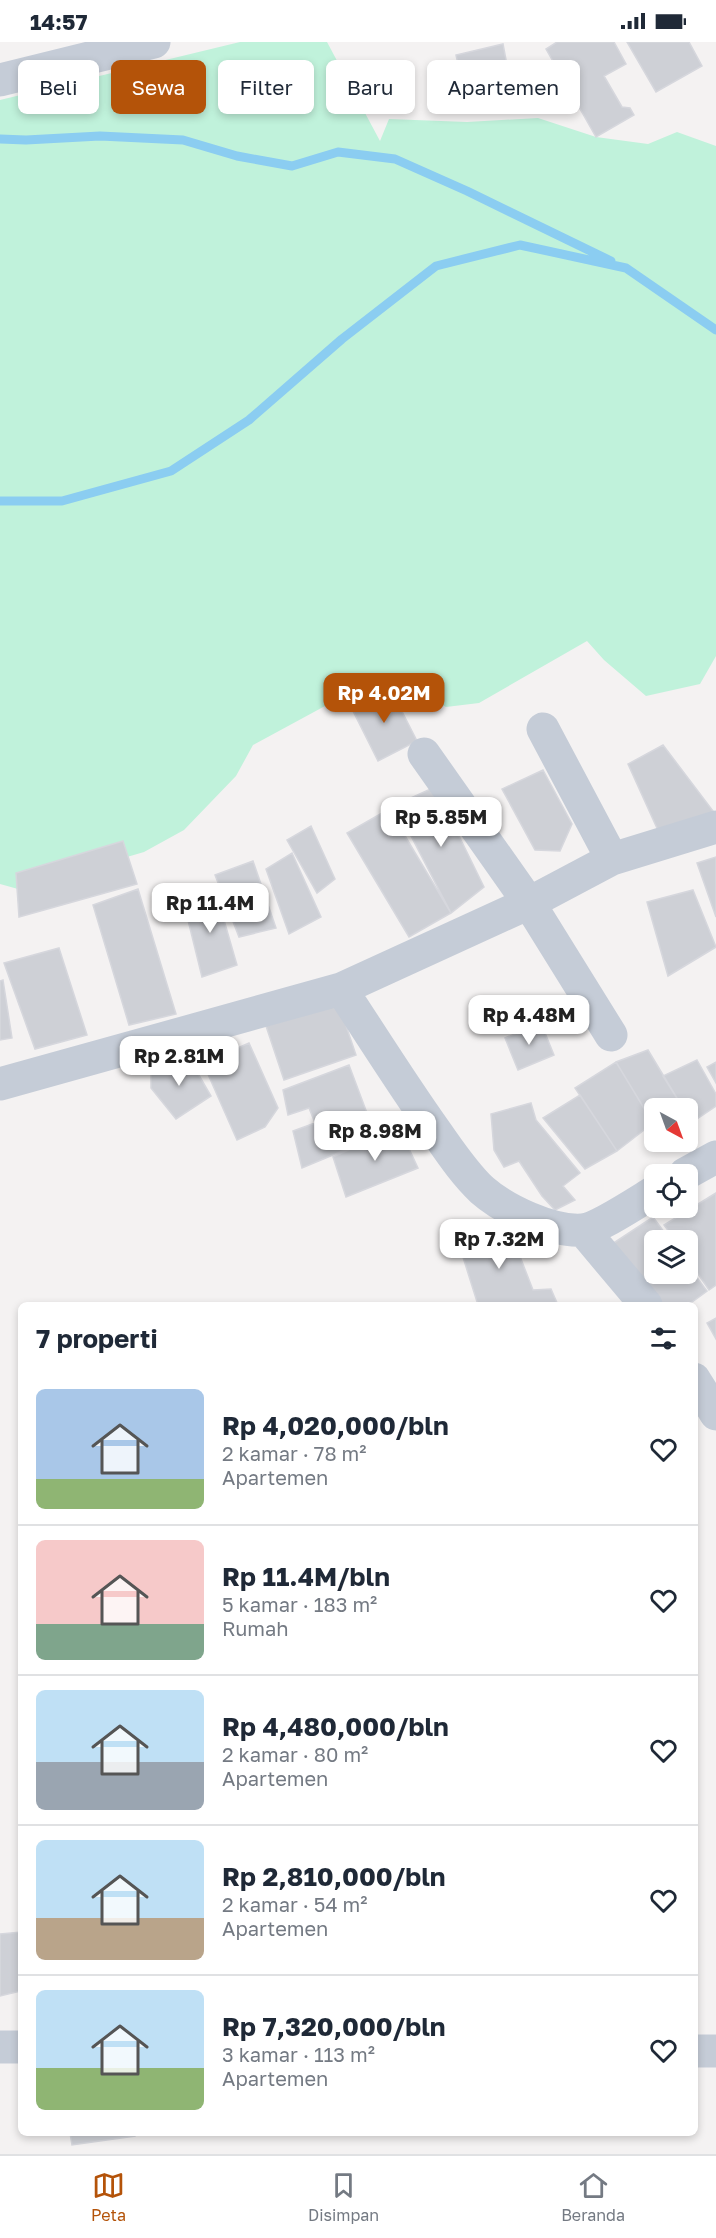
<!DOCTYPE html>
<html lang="id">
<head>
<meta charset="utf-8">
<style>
	:root { --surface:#fff; --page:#f2f2f3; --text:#1f2937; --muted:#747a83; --line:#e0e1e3; --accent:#b45309 }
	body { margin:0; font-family:"Golos Text",sans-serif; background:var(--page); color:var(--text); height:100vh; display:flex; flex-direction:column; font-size:22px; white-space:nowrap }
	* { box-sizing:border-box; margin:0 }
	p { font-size:20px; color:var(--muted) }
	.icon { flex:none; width:33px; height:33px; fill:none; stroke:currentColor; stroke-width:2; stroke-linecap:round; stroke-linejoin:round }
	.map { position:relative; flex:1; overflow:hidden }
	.side { position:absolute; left:18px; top:1260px; width:680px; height:834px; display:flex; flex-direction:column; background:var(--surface); border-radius:9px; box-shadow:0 3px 9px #0003 }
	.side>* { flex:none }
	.guide { position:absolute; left:18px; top:18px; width:681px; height:54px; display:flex; gap:12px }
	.needle { width:39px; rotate:139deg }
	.fabs { position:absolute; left:644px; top:1056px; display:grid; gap:12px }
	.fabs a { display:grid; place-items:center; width:54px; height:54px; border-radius:9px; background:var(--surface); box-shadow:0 3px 9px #0003; font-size:30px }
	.price { position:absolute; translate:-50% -51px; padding:0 14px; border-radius:12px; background:#fff; color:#222; font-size:20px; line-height:39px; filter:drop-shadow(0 2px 3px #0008) }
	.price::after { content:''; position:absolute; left:50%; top:36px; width:18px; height:14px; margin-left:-9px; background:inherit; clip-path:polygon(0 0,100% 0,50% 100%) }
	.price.selected { background:var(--accent); color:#fff }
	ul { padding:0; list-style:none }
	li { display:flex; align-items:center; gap:18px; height:150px; padding:0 18px }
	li+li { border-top:2px solid var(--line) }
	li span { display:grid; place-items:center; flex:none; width:168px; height:120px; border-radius:9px; color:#555 }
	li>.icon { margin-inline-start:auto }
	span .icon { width:72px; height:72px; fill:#fffc; stroke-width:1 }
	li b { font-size:26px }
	h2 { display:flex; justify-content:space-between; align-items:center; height:72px; padding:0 18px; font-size:26px }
	.tag { padding:0 21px; border-radius:9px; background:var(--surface); box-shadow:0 3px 9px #0003; font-size:21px; line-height:54px }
	.tag.selected { background:var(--accent); color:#fff }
	.status { display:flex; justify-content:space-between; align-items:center; height:42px; padding:0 30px; background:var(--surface); direction:ltr }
	.status svg { height:16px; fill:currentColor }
	.menu { display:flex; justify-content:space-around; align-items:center; height:84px; border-top:2px solid var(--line); background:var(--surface); font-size:16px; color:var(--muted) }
	.menu a { display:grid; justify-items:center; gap:3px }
	.menu .selected { color:var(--accent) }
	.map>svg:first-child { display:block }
</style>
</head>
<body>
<div class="status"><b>14:57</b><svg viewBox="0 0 49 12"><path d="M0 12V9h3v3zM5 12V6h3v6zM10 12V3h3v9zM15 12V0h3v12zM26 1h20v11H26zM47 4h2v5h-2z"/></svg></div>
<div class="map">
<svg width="716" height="2112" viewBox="0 0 716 2112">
	<rect width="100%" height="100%" fill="#f4f2f2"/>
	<path fill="#c0f2db" d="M240 0H327L380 99 389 77 467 80 538 76 596 95 648 102 677 90 716 104V614L700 642 646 654 604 618 587 599 479 661 446 665 415 647 373 638 253 703 236 734 184 788 144 810 18 847 0 842V58Z"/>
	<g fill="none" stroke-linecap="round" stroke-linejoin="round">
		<path stroke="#8bcdf1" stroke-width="9" d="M0 97 26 98 100 94 183 98 237 114 292 124 338 110 395 117 467 149 611 219
			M0 459H62L171 429 249 378 342 297 436 224 520 203 626 226 716 288"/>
	</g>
	<path fill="#ced0d6" stroke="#d6d7dd" stroke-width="1.5" d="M557 0H614L626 22 604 34 622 65 630 66 634 73 596 95 546 7Z
		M627 0H689L702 24 656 50Z
		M503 2 511 44 465 54 456 13Z
		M390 646 417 699 378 719 351 665Z
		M663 703 716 773 661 795 628 722Z
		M543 728 572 782 560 809 535 808 502 747Z
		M435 745 484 845 451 871 395 763Z
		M389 767 451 871 409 895 347 791Z
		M311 784 335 837 317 851 287 798Z
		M123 799 137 842 19 875 16 831Z
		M292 811 321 875 289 892 266 827Z
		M716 815V875L697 821Z
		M253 819 276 886 239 895 215 833Z
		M138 847 176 972 129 983 93 863Z
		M215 847 237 923 202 935 184 862Z
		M693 848 716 905 668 934 647 860Z
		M59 906 87 993 35 1007 4 921Z
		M3 938 12 996 0 998V939Z
		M337 957 356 1013 284 1038 265 981Z
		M541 981 554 1013 518 1028 505 996Z
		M249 1001 278 1066 265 1085 237 1098 203 1021Z
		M648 1008 683 1066H654V1083L616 1020Z
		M189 1016 211 1054 176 1077 151 1046V1028Z
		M697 1018 716 1052V1064L691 1081 687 1074V1066H683L663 1034Z
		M616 1020 653 1081 617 1109 575 1046Z
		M716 1020V1041L707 1025Z
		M349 1023 376 1095 302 1126 293 1089 315 1081 309 1066 288 1073 283 1048Z
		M580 1053 617 1109 585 1127 543 1076Z
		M531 1061 536 1078 580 1131 563 1144 575 1158 555 1168 542 1154 519 1119 504 1125 494 1108 491 1072Z
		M399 1085 418 1126 346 1155 333 1115Z
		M716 1151V1243L709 1248 687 1216V1198H675L664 1183Z
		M653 1175 670 1198H654V1232H687V1222L707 1249 688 1263H652L609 1204Z
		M507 1181 533 1248 551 1247 558 1263H478L457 1196Z
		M716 1276V1297L707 1281Z
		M21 1890V1949L0 1954V1892Z
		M70 2091H135V2094L72 2103Z"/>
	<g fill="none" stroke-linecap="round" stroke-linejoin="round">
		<path stroke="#c5ccd7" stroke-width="33" d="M0 38 154 0
			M543 687 612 817
			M424 712 529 861 611 993
			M341 947C372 994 402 1042 434 1087 449 1108 463 1130 482 1148 505 1168 551 1190 582 1188 597 1187 639 1159 654 1150
			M0 1042 341 947 529 861 612 817 716 785
			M685 1132 716 1115
			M583 1188 646 1263
			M694 1337 716 1372
			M0 2005H21
			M694 2009H716"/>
	</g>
</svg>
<div class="fabs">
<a><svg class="needle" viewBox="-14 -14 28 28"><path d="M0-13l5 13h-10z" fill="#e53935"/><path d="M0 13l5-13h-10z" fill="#747a83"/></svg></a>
<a><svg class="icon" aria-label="locate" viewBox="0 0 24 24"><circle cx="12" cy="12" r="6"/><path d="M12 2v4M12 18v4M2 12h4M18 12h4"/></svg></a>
<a><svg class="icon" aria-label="layers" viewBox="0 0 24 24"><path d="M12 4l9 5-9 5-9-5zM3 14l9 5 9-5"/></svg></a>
</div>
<b class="price selected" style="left:384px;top:682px">Rp 4.02M</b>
<b class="price" style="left:441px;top:806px">Rp 5.85M</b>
<b class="price" style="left:210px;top:892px">Rp 11.4M</b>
<b class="price" style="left:529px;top:1004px">Rp 4.48M</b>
<b class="price" style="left:179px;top:1045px">Rp 2.81M</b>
<b class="price" style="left:375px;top:1120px">Rp 8.98M</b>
<b class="price" style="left:499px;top:1228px">Rp 7.32M</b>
<div class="guide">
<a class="tag">Beli</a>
<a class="tag selected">Sewa</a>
<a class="tag">Filter</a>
<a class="tag">Baru</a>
<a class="tag">Apartemen</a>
</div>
<section class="side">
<h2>7 properti<svg class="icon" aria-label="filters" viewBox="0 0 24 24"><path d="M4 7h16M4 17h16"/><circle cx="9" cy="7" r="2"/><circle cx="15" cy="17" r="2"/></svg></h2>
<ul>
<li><span style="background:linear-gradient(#a9c7e8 75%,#8fb573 0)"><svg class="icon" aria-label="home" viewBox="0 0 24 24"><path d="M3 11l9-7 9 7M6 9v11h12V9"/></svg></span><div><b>Rp 4,020,000/bln</b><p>2 kamar · 78 m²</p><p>Apartemen</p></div><svg class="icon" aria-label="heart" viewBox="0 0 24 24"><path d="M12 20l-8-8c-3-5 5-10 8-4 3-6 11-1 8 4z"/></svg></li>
<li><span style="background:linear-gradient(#f6c9c9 70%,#7fa58c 0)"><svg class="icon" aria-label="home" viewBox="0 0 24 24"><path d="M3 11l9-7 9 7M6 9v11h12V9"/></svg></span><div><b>Rp 11.4M/bln</b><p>5 kamar · 183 m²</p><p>Rumah</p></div><svg class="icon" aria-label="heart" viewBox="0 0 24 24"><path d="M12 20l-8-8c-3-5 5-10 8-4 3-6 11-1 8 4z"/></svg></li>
<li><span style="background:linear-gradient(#bfe0f5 60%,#9aa5b1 0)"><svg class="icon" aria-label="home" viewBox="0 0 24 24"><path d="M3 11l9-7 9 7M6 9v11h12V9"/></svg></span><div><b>Rp 4,480,000/bln</b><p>2 kamar · 80 m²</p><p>Apartemen</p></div><svg class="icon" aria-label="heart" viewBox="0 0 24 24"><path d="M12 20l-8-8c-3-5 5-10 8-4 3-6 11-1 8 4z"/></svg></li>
<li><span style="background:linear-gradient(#bfe0f5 65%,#b9a48a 0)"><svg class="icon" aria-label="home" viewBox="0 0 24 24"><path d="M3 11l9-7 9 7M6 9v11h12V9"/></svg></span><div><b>Rp 2,810,000/bln</b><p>2 kamar · 54 m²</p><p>Apartemen</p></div><svg class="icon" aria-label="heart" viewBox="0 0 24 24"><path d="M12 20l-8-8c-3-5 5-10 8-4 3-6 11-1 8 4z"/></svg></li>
<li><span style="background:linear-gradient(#bfe0f5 65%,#8fb573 0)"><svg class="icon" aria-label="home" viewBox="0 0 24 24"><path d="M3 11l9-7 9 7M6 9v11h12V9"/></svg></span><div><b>Rp 7,320,000/bln</b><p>3 kamar · 113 m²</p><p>Apartemen</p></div><svg class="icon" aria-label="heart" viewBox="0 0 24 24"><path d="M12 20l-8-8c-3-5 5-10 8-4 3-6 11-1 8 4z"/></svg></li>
</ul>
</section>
</div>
<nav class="menu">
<a class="selected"><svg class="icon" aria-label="map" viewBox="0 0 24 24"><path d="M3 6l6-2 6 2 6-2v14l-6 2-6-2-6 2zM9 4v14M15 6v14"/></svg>Peta</a>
<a><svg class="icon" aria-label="saved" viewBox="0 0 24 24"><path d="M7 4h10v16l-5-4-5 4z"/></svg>Disimpan</a>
<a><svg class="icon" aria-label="home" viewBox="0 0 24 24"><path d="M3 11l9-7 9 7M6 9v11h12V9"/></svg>Beranda</a>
</nav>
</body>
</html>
